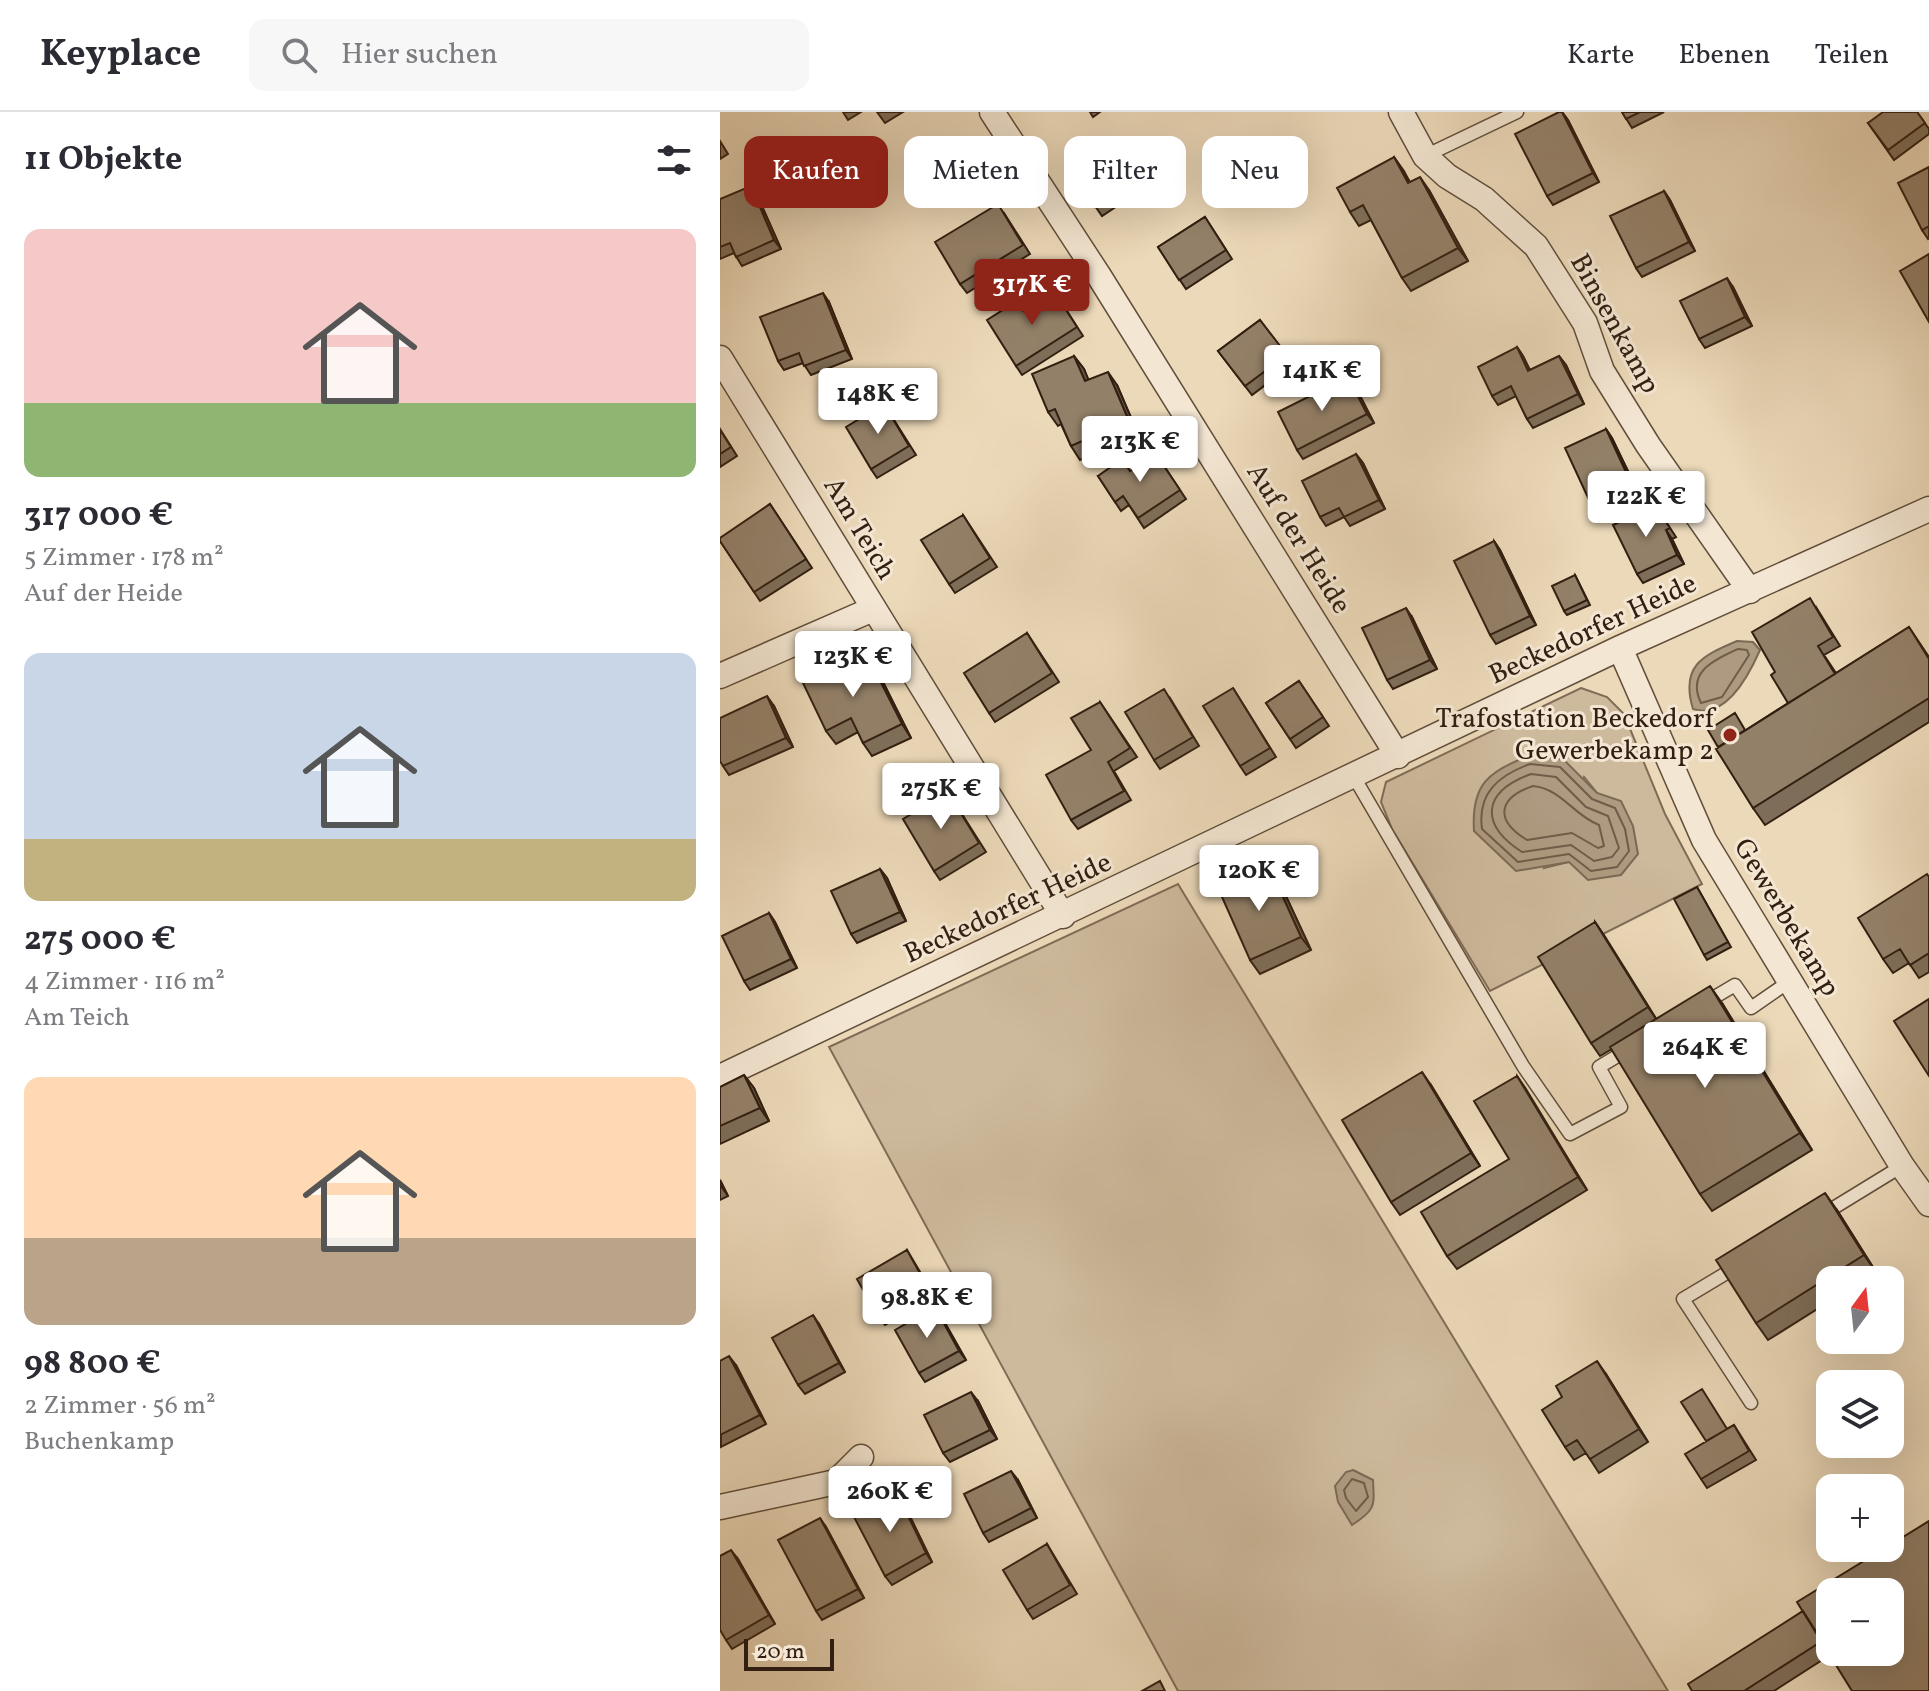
<!DOCTYPE html>
<html lang="de">
<head>
<meta charset="utf-8">
<style>
	:root { --surface:#fff; --page:#f7f7f7; --text:#2b2b33; --muted:#7c7c81; --line:#e1e1e2; --accent:#8f2418 }
	body { margin:0; font-family:Vollkorn,serif; background:var(--page); color:var(--text); height:100vh; display:flex; flex-direction:column; font-size:30px; white-space:nowrap }
	* { box-sizing:border-box; margin:0 }
	p { font-size:26px; color:var(--muted) }
	.icon { flex:none; width:44px; height:44px; fill:none; stroke:currentColor; stroke-width:2; stroke-linecap:round; stroke-linejoin:round }
	.map { position:relative; flex:1; overflow:hidden }
	.details { display:flex; flex-direction:column; background:var(--surface); width:720px }
	.details>* { flex:none }
	.guide { position:absolute; left:24px; top:24px; width:760px; height:72px; display:flex; gap:16px }
	.needle { width:52px; rotate:15deg }
	.controls { position:absolute; left:1096px; top:1154px; display:grid; gap:16px }
	.controls a { display:grid; place-items:center; width:88px; height:88px; border-radius:16px; background:var(--surface); box-shadow:0 8px 32px #0002; font-size:40px }
	.scale { position:absolute; left:24px; bottom:20px; width:90px; box-sizing:border-box; padding-left:8px; border:4px solid #331f11; border-top:0; font-size:22px; line-height:28px; white-space:nowrap; color:#331f11; -webkit-text-stroke:6px #f3e6d2; paint-order:stroke }
	.price { position:absolute; translate:-50% -68px; padding:0 18px; border-radius:8px; background:#fff; color:#222; font-size:26px; line-height:52px; filter:drop-shadow(0 2px 4px #0008) }
	.price::after { content:''; position:absolute; left:50%; top:48px; width:24px; height:18px; margin-left:-12px; background:inherit; clip-path:polygon(0 0,100% 0,50% 100%) }
	.price.on { background:var(--accent); color:#fff }
	ul { padding:0; list-style:none }
	li { display:grid; align-content:center; gap:16px; height:424px; padding:0 24px }
	li span { display:grid; place-items:center; height:248px; border-radius:16px; color:#555 }
	li>.icon { margin-inline-start:auto }
	span .icon { width:144px; height:144px; fill:#fffc; stroke-width:1 }
	li b { font-size:34px }
	h2 { display:flex; justify-content:space-between; align-items:center; height:96px; padding:0 24px; font-size:34px }
	.pill { padding:0 28px; border-radius:16px; background:var(--surface); box-shadow:0 8px 32px #0002; font-size:28px; line-height:72px }
	.pill.on { background:var(--accent); color:#fff }
	header { display:flex; align-items:center; gap:48px; box-sizing:border-box; height:112px; padding:0 40px; background:var(--surface); border-bottom:2px solid var(--line) }
	header strong { font-size:38px }
	nav { display:flex; gap:44px; margin-inline-start:auto; font-size:28px }
	.search { width:560px; height:72px; background:var(--page); display:flex; align-items:center; gap:20px; box-sizing:border-box; padding:0 28px; border-radius:16px; color:var(--muted); font-size:30px }
	main { display:flex; flex:1; min-height:0 }
	.map>svg:first-child { display:block }
</style>
</head>
<body>
<header>
<strong>Keyplace</strong>
<div class="search"><svg class="icon" aria-label="search" viewBox="0 0 24 24"><circle cx="10" cy="10" r="6"/><path d="M15 15l6 6"/></svg>Hier suchen</div>
<nav><a>Karte</a><a>Ebenen</a><a>Teilen</a></nav>
</header>
<main>
<section class="details">
<h2>11 Objekte<svg class="icon" aria-label="filters" viewBox="0 0 24 24"><path d="M4 7h16M4 17h16"/><circle cx="9" cy="7" r="2"/><circle cx="15" cy="17" r="2"/></svg></h2>
<ul>
<li><span style="background:linear-gradient(#f6c9c9 70%,#8fb573 0)"><svg class="icon" aria-label="home" viewBox="0 0 24 24"><path d="M3 11l9-7 9 7M6 9v11h12V9"/></svg></span><div><b>317 000 €</b><p>5 Zimmer · 178 m²</p><p>Auf der Heide</p></div></li>
<li><span style="background:linear-gradient(#c9d6e8 75%,#c2b280 0)"><svg class="icon" aria-label="home" viewBox="0 0 24 24"><path d="M3 11l9-7 9 7M6 9v11h12V9"/></svg></span><div><b>275 000 €</b><p>4 Zimmer · 116 m²</p><p>Am Teich</p></div></li>
<li><span style="background:linear-gradient(#ffd9b3 65%,#b9a48a 0)"><svg class="icon" aria-label="home" viewBox="0 0 24 24"><path d="M3 11l9-7 9 7M6 9v11h12V9"/></svg></span><div><b>98 800 €</b><p>2 Zimmer · 56 m²</p><p>Buchenkamp</p></div></li>
</ul>
</section>
<div class="map">
<svg width="1209" height="1579" viewBox="0 0 1209 1579">
	<rect width="100%" height="100%" fill="#ecd9b9"/>
	<filter id="stains"><feTurbulence type="fractalNoise" baseFrequency=".0025" numOctaves="4"/><feColorMatrix values="0 0 0 0 .2 0 0 0 0 .09 0 0 0 0 .02 0 0 0 .5 -.17"/></filter>
	<radialGradient id="worn" r=".72"><stop offset=".6" stop-color="#630" stop-opacity="0"/><stop offset="1" stop-color="#630" stop-opacity=".3"/></radialGradient>
	<path fill="#cdb99c" stroke="#806c56" stroke-width="2" fill-rule="evenodd" d="M861 576 887 585 904 602 945 702 982 772 770 879 672 717 661 690 666 670ZM864 665 877 681 849 750 824 756Z
		M458 772 948 1579H458L109 935Z"/>
	<path fill="#ad9a80" stroke="#7c6954" stroke-width="2" d="M1017 529 1033 530 1040 538C1029 563 1006 608 973 597 960 554 982 544 1017 529Z
		M809 644 843 647 877 681 901 689 913 714 918 742 901 763 868 768 849 750 796 759 754 719C751 673 768 659 809 644Z
		M633 1358 653 1368C654 1393 657 1397 632 1413L618 1390 615 1374 626 1360Z"/>
	<g fill="none" stroke-linecap="round" stroke-linejoin="round">
		<path stroke="#705c48" stroke-width="2" d="M1018 537 1027 538 1029 543 1002 585 981 591C966 560 994 548 1018 537Z
			M810 652 840 655 872 687 895 696 905 717 909 739 897 755 871 759 849 742 798 750 762 717C757 681 779 663 810 652Z
			M811 662 836 665 866 695 888 704 899 736 892 745 874 749 851 733 802 740C759 712 762 680 811 662Z
			M813 674C842 677 853 703 879 713L884 734 878 736 852 721 807 728C774 708 778 686 813 674Z
			M632 1367 644 1371 648 1385 636 1399 626 1386 624 1378Z"/>
		<defs>
			<path id="lane" d="M705 44 797 0
				M634 665 803 954 850 1022 901 995 879 955 909 937
				M983 892 1015 873 1031 896 1070 869
				M1102 1103 1182 1054
				M1018 1154 963 1187 1031 1291"/>
			<path id="street" d="M272 0 379 164 678 644
				M681 0 705 44 727 64 764 87 816 134 865 211 882 259 928 333 1030 479
				M0 246 343 804
				M900 536 984 728 1182 1054 1209 1092
				M0 564 153 497
				M0 965 900 536 1209 397
				M0 1395 116 1370 141 1345"/>
		</defs>
		<use href="#lane" stroke="#614e3b" stroke-width="15"/>
		<use href="#street" stroke="#614e3b" stroke-width="27"/>
		<use href="#lane" stroke="#f3e6d2" stroke-width="12"/>
		<use href="#street" stroke="#f3e6d2" stroke-width="24"/>
	</g>
	<path fill="#7e6e59" stroke="#331f11" stroke-width="2" d="M123 0H141L128 8Z
		M157 0H183L165 11Z
		M370 0H380L373 5Z
		M842 0 848 8 879 70 833 93 827 84Z
		M902 0H944L912 16Z
		M1197 0 1209 17V22L1174 48 1148 11Z
		M399 26 430 72 382 104 351 59Z
		M0 29 8 42 0 47Z
		M674 45 690 70 709 78 748 149 691 179 682 166 651 108 639 114 630 100Z
		M1209 55V126L1208 127 1202 118Z
		M944 79 950 88 975 139 922 165 916 156Z
		M37 83 61 137 22 154 14 141 0 147V87Z
		M284 101 310 142 247 181 240 172Z
		M485 105 512 147 466 177 438 135Z
		M1013 175 1032 214 985 236 979 227Z
		M334 179 363 224 302 263 296 254 304 198Z
		M109 190 132 247 91 263 83 251 64 258 58 249Z
		M540 208 573 252 532 283 498 239Z
		M797 235 803 244 810 258 839 244 846 253 864 292 813 316 807 307 796 284 778 293 772 284Z
		M354 244 364 257 368 268 397 273 418 322 360 348 351 334 341 312 338 314 328 300Z
		M635 274 654 311 583 347 577 338Z
		M164 292 196 343 157 366 151 357Z
		M0 317 17 344 0 355Z
		M886 317 892 326 918 380 876 399 870 390Z
		M436 342 466 387 424 416 409 393 401 399 378 364 411 359Z
		M636 342 643 351 665 397 630 414 624 405 606 414 600 405Z
		M50 392 92 456 40 489 0 429Z
		M935 393 956 425 952 427 964 452 923 471 917 462Z
		M243 403 277 455 235 481 229 472Z
		M774 429 780 438 816 513 776 532 770 523Z
		M855 463 870 493 847 503 844 499Z
		M1096 495 1120 534 1104 543 1116 561 1189 515 1209 545V610L1045 713 1033 696 1026 618 1068 591 1055 560Z
		M692 505 717 557 673 577 667 568Z
		M307 521 339 570 275 610 269 601Z
		M155 554 191 626 152 644 143 631 138 620 116 632 106 619Z
		M579 569 609 614 576 636 546 591Z
		M513 576 556 645 526 663 520 654Z
		M450 586 479 634 440 657 434 648Z
		M380 590 417 645 394 659 411 688 358 717 351 708 371 638Z
		M54 594 73 635 9 663 3 654Z
		M228 680 266 740 220 768 214 759Z
		M160 757 167 766 186 809 137 831 131 822Z
		M1209 765V860L1199 866 1189 851 1173 861 1163 847Z
		M558 767 591 838 540 862 530 848Z
		M977 775 1011 835 987 848 984 843Z
		M49 801 55 810 77 856 30 878 24 869Z
		M875 810 936 907 1002 891 1092 1038 992 1099 980 1082 892 937 880 944 871 931Z
		M24 963 34 976 49 1009 0 1032V975Z
		M797 964 867 1078 737 1157 727 1144 789 1047Z
		M711 973 760 1054 680 1103 671 1090Z
		M0 1068 8 1084 0 1088Z
		M1117 1098 1156 1160 1143 1168H1110V1189L1048 1228 1036 1211Z
		M187 1138 215 1185 165 1213 158 1204Z
		M221 1204 246 1248 205 1270 199 1261Z
		M99 1212 125 1260 85 1282 78 1273Z
		M0 1249 16 1253 46 1312 1 1335Z
		M886 1262 928 1330 879 1361 866 1341 854 1348 845 1335Z
		M258 1289 277 1327 230 1350 223 1341Z
		M1014 1313 1036 1348 987 1376 981 1367 1007 1317Z
		M298 1368 317 1406 269 1430 263 1421Z
		M183 1390 212 1450 172 1473 165 1464Z
		M106 1415 144 1486 102 1508 96 1499Z
		M327 1432 357 1482 313 1507 307 1498Z
		M18 1447 55 1512 12 1537 6 1528Z
		M1083 1499 1110 1543 1054 1579H972Z"/>
	<path fill="#675a49" stroke="#331f11" stroke-width="2" d="M842 0 848 8 879 70 873 61Z
		M674 45 684 59 697 84 688 71Z
		M700 65 709 78 748 149 738 136Z
		M31 74 37 83 61 137 54 128Z
		M944 79 950 88 975 139 969 130Z
		M1007 166 1013 175 1032 214 1025 205Z
		M103 181 109 190 132 247 126 238Z
		M797 235 803 244 814 268 808 259Z
		M354 244 364 257 375 283 365 269Z
		M839 244 846 253 864 292 858 282Z
		M388 260 397 273 418 322 409 309Z
		M628 265 635 274 654 311 647 302Z
		M886 317 892 326 918 380 911 371Z
		M636 342 643 351 665 397 659 388Z
		M946 418 952 427 964 452 957 443Z
		M774 429 780 438 816 513 810 504Z
		M686 496 692 505 717 557 710 548Z
		M146 541 155 554 191 626 182 612Z
		M47 584 54 594 73 635 66 626Z
		M549 754 558 767 591 838 581 825Z
		M160 757 167 766 186 809 180 800Z
		M49 801 55 810 77 856 71 847Z
		M875 810 884 823 937 908 928 895Z
		M990 874 1002 891 1092 1038 1080 1021Z
		M702 960 711 973 760 1054 751 1041Z
		M24 963 34 976 49 1009 40 996Z
		M797 964 806 977 867 1078 858 1065Z
		M0 1068 8 1084 0 1073Z
		M1105 1081 1117 1098 1156 1160 1144 1143Z
		M215 1195 221 1204 246 1248 239 1239Z
		M93 1203 99 1212 125 1260 119 1251Z
		M9 1244 16 1253 46 1312 40 1303Z
		M877 1249 886 1262 928 1330 919 1317Z
		M251 1280 258 1289 277 1327 270 1318Z
		M291 1359 298 1368 317 1406 311 1396Z
		M177 1381 183 1390 212 1450 206 1441Z
		M100 1406 106 1415 144 1486 138 1477Z
		M11 1438 18 1447 55 1512 49 1503Z"/>
	<path fill="#938068" stroke="#331f11" stroke-width="2" fill-rule="evenodd" d="M839 0H842L873 61 827 84 795 22Z
		M902 0H920L906 7Z
		M1163 0H1197L1205 11 1168 38 1148 11Z
		M399 26 424 63 375 95 351 59Z
		M674 45 688 71 700 65 738 136 682 166 643 93 630 100 617 76Z
		M1209 55V114L1202 118 1178 71Z
		M31 74 54 128 16 145 10 131 0 135V87Z
		M944 79 969 130 916 156 890 104Z
		M278 92 303 133 240 172 215 130Z
		M485 105 506 138 459 168 438 135Z
		M1209 142V210L1180 159Z
		M1007 166 1025 205 979 227 960 189Z
		M334 179 357 215 296 254 267 208 297 189 303 199Z
		M103 181 126 238 84 254 79 241 58 249 40 205Z
		M540 208 567 243 525 274 498 239Z
		M797 235 808 259 839 244 858 282 807 307 791 274 772 284 758 255Z
		M354 244 365 269 388 260 409 309 351 334 335 297 328 300 312 262Z
		M628 265 647 302 577 338 558 300Z
		M164 292 189 334 151 357 126 315Z
		M886 317 911 371 870 390 845 336Z
		M0 318 11 335 0 342Z
		M436 342 460 378 418 406 403 384 395 390 378 364 402 347 410 359Z
		M636 342 659 388 624 405 619 396 600 405 582 369Z
		M50 392 86 447 34 480 0 429V426Z
		M935 393 950 416 946 418 957 443 917 462 893 413Z
		M243 403 270 446 229 472 201 428Z
		M774 429 810 504 770 523 734 449Z
		M855 463 867 488 844 499 832 474Z
		M1090 486 1113 525 1098 534 1115 562 1068 591 1051 563 1055 560 1032 520Z
		M686 496 710 548 667 568 642 516Z
		M1189 515 1209 547V586L1033 696 996 637Z
		M307 521 332 561 269 601 244 561Z
		M146 541 182 612 143 631 131 606 106 619 83 571Z
		M579 569 603 605 570 627 546 591Z
		M513 576 550 636 520 654 483 594Z
		M444 577 473 625 434 648 405 600Z
		M47 584 66 626 3 654 0 649V606Z
		M380 590 410 636 388 650 404 679 351 708 326 663 371 638 351 606Z
		M1015 601 1025 618 998 635 988 618Z
		M228 680 259 731 214 759 183 707Z
		M549 754 581 825 530 848 498 776Z
		M160 757 180 800 131 822 111 779Z
		M1207 762 1209 765V841L1190 853 1180 837 1163 847 1138 806Z
		M977 775 1008 830 984 843 954 787Z
		M49 801 71 847 24 869 2 824Z
		M875 810 928 895 871 931 818 845Z
		M990 874 1080 1021 980 1082 890 935Z
		M1209 887V964L1174 909Z
		M702 960 751 1041 671 1090 622 1008Z
		M24 963 40 996 0 1014V975Z
		M797 964 858 1065 727 1144 701 1100 789 1047 754 989Z
		M1105 1081 1144 1143 1036 1211 996 1148Z
		M187 1138 208 1176 158 1204 137 1167Z
		M215 1195 239 1239 199 1261 175 1218Z
		M93 1203 119 1251 78 1273 52 1226Z
		M9 1244 40 1303 0 1323V1249Z
		M877 1249 919 1317 870 1347 857 1328 845 1335 822 1298 842 1285 836 1274Z
		M982 1277 1007 1317 986 1329 961 1290Z
		M251 1280 270 1318 223 1341 204 1303Z
		M1014 1313 1029 1339 981 1367 965 1342Z
		M291 1359 311 1396 263 1421 244 1382Z
		M177 1381 206 1441 165 1464 133 1403Z
		M100 1406 138 1477 96 1499 58 1428Z
		M1209 1409V1579H1132L1077 1490 1165 1436H1170V1433ZM1110 1480H1170V1540H1110Z
		M327 1432 350 1473 307 1498 283 1458Z
		M11 1438 49 1503 6 1528 0 1518V1444Z
		M1083 1499 1102 1529 1024 1579H972L968 1572Z
		M440 1569 445 1579H422Z"/>
	<circle fill="#8f2418" stroke="#f3e6d2" stroke-width="3" cx="1010" cy="623" r="8"/>
	<g text-anchor="middle" dominant-baseline="central" stroke-width="6" stroke-linejoin="round" paint-order="stroke">
		<g font-size="28" fill="#331f11" stroke="#f3e6d2">
			<text transform="translate(894 212) rotate(61)">Binsenkamp</text>
			<text transform="translate(139 417) rotate(59)">Am Teich</text>
			<text transform="translate(578 427) rotate(58)">Auf der Heide</text>
			<text transform="translate(873 518) rotate(-25)">Beckedorfer Heide</text>
			<text transform="translate(288 797) rotate(-25)">Beckedorfer Heide</text>
			<text transform="translate(1066 806) rotate(59)">Gewerbekamp</text>
		</g>
		<g font-size="28" fill="#331f11" stroke="#f3e6d2" text-anchor="end">
			<text x="994" y="607">Trafostation Beckedorf<tspan x="994" dy="32">Gewerbekamp 2</tspan></text>
		</g>
	</g>
	<rect width="100%" height="100%" filter="url(#stains)"/>
	<rect width="100%" height="100%" fill="url(#worn)"/>
</svg>
<div class="controls">
<a><svg class="needle" viewBox="-14 -14 28 28"><path d="M0-13l5 13h-10z" fill="#e53935"/><path d="M0 13l5-13h-10z" fill="#7c7c81"/></svg></a>
<a><svg class="icon" aria-label="layers" viewBox="0 0 24 24"><path d="M12 4l9 5-9 5-9-5zM3 14l9 5 9-5"/></svg></a>
<a>+</a>
<a>−</a>
</div>
<div class="scale">20 m</div>
<b class="price on" style="left:312px;top:215px">317K €</b>
<b class="price" style="left:602px;top:301px">141K €</b>
<b class="price" style="left:158px;top:324px">148K €</b>
<b class="price" style="left:420px;top:372px">213K €</b>
<b class="price" style="left:926px;top:427px">122K €</b>
<b class="price" style="left:133px;top:587px">123K €</b>
<b class="price" style="left:221px;top:719px">275K €</b>
<b class="price" style="left:539px;top:801px">120K €</b>
<b class="price" style="left:985px;top:978px">264K €</b>
<b class="price" style="left:207px;top:1228px">98.8K €</b>
<b class="price" style="left:170px;top:1422px">260K €</b>
<div class="guide">
<a class="pill on">Kaufen</a>
<a class="pill">Mieten</a>
<a class="pill">Filter</a>
<a class="pill">Neu</a>
</div>
</div>
</main>
</body>
</html>
